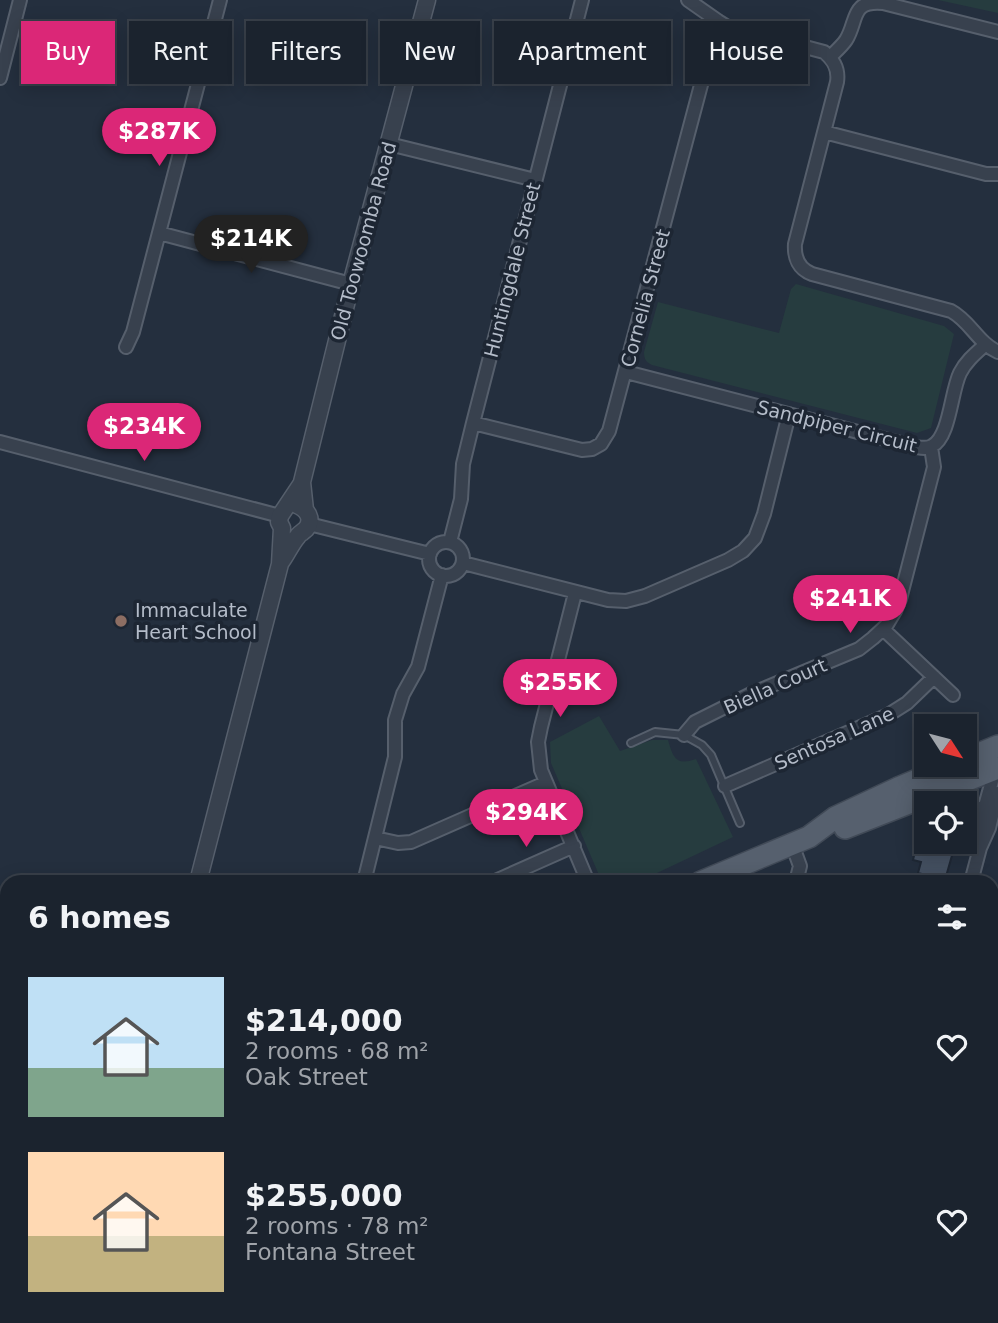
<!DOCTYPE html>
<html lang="en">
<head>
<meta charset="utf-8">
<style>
	:root { --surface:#1b232e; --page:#242b36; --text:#f1f3f6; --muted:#a0a4aa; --line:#39404a; --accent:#db2777 }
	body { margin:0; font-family:"DejaVu Sans",sans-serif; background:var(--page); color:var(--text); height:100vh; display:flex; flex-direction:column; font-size:26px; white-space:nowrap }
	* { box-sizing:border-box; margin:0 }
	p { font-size:23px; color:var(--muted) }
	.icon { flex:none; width:38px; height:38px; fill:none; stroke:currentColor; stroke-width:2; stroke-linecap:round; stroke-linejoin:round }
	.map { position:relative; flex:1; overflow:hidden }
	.sheet { position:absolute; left:0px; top:875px; width:999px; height:448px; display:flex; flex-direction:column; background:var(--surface); border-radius:21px 21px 0 0; box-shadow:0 4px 18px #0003,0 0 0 2px var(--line) }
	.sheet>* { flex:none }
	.guide { position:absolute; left:21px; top:21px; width:957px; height:63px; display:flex; gap:14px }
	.needle { width:46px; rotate:126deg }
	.buttons { position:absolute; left:914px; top:714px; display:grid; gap:14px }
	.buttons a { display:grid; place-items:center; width:63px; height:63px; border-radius:0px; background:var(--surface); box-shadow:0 4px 18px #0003,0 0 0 2px var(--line); font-size:35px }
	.price { position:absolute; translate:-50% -60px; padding:0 16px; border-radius:24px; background:var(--accent); color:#fff; font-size:23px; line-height:46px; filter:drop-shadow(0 2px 4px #0008) }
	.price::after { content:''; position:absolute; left:50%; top:42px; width:21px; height:16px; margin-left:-10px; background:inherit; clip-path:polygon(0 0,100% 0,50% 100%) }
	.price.active { background:#222; color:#fff }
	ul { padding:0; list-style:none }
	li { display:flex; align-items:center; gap:21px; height:175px; padding:0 28px }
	li span { display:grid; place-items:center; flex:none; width:196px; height:140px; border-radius:0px; color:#555 }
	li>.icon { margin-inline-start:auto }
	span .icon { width:84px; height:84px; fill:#fffc; stroke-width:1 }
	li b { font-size:30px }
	h2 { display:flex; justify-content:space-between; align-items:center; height:84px; padding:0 28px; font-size:30px }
	.tag { padding:0 24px; border-radius:0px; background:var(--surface); box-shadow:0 4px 18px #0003,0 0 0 2px var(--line); font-size:24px; line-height:63px }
	.tag.active { background:var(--accent); color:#fff }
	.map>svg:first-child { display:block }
</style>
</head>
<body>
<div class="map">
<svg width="998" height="1323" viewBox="0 0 998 1323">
	<rect width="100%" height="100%" fill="#242f3e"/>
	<path fill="#263c3f" d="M938 0H998V13Z
		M796 284 944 326 954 334 931 428 917 433 652 365C646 362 644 359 644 352L658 302 779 333 791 289Z
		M599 716 620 751 652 740H668C673 758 676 766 696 759L733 837 638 882H602L551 763 550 742Z
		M192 1316H597L595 1323H176Z"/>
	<path fill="#455162" stroke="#1f2835" stroke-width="2" d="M923 842H945L943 850 953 852 945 880 918 873 921 862 913 860 917 843 922 845Z"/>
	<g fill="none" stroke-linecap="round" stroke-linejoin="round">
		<defs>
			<path id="service" d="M631 743 655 732 684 735 702 745 711 755 740 823"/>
			<path id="minor" d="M688 0 718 21 726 26 824 52C834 60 839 69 837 82L795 244C794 258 799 269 812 274L951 311C970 321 978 343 998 352
				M830 57C835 52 842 46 846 40 858 21 850 0 883 3L998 32
				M0 78 20 0
				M824 132 986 174H998
				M389 144 535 180
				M159 233 351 284
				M126 347 133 332 220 0
				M626 372 916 447C922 448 927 449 932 446 950 437 951 391 960 373 966 361 976 353 986 344
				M473 423 582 450 592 449 601 444 609 431 718 21
				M0 442 280 516
				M309 524 430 554
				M429 559a17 17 0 1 1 34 0a17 17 0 1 1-34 0Z
				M450 542 461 499 463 464 473 423 582 0
				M463 563 608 600 626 601 645 596 728 560 743 551 755 538 764 514 789 414
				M575 593 541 727 538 742 541 770 588 882
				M883 629 953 695
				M684 735 695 722 751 694 859 649 873 638 886 626 895 611 900 599 934 467 931 447
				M725 786 888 715 907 703 934 677
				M949 788C964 795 974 801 982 817
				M375 838 398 843 411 842 545 783
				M980 841 982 817 995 770
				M792 844 800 866 796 882
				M364 882 395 757V720L403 694 418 667 442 575
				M493 882 574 846
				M971 882 980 848 989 828 998 793
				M0 1007 7 1008
				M992 1211 998 1212
				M104 1316 109 1323
				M141 1323 157 1316
				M682 1323 684 1316
				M858 1323 860 1316"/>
			<path id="tertiary" d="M305 510 302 482 351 284 427 0
				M281 562C287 554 291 544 298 536 298 535 305 530 306 529 314 519 307 509 297 505
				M198 882 280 564 282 528 279 522 280 516 302 483
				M0 1206 7 1208"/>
			<path id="primary" d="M964 760 998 746
				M845 828 998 768
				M701 882 809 837 836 817 898 788 953 765
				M44 1323 48 1316
				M69 1323 73 1316"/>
		</defs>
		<use href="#service" stroke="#565f6c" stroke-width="10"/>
		<use href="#minor" stroke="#565f6c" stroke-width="16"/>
		<use href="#tertiary" stroke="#565f6c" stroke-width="19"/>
		<use href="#primary" stroke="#414a57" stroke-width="24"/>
		<use href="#service" stroke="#38414e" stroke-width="6"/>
		<use href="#minor" stroke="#38414e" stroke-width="12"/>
		<use href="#tertiary" stroke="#38414e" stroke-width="16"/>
		<use href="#primary" stroke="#56606e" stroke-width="21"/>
	</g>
	<circle fill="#8d6e63" stroke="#1d2633" stroke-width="2.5" cx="121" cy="621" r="7"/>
	<g text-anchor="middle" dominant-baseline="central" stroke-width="7" stroke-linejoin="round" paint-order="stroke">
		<g font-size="19" fill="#b4bcc9" stroke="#1d2633">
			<text transform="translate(363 241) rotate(-75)">Old Toowoomba Road</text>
			<text transform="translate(512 270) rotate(-76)">Huntingdale Street</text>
			<text transform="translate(645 298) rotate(-75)">Cornelia Street</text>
			<text transform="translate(837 426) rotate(14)">Sandpiper Circuit</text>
			<text transform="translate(775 686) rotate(-24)">Biella Court</text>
			<text transform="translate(834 738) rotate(-24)">Sentosa Lane</text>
		</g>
		<g font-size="19" fill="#b4bcc9" stroke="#1d2633" text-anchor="start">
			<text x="135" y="610">Immaculate<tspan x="135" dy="22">Heart School</tspan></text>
		</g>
	</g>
</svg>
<div class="buttons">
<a><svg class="needle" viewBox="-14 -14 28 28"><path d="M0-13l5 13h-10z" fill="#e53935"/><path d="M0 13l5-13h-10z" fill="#a0a4aa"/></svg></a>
<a><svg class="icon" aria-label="locate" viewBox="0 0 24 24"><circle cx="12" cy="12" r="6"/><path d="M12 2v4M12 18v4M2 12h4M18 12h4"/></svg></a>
</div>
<b class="price" style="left:159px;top:168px">$287K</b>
<b class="price active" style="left:251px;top:275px">$214K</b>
<b class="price" style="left:144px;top:463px">$234K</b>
<b class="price" style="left:850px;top:635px">$241K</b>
<b class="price" style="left:560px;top:719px">$255K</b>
<b class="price" style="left:526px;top:849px">$294K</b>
<div class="guide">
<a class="tag active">Buy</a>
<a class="tag">Rent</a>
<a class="tag">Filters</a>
<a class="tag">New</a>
<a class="tag">Apartment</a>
<a class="tag">House</a>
</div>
<section class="sheet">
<h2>6 homes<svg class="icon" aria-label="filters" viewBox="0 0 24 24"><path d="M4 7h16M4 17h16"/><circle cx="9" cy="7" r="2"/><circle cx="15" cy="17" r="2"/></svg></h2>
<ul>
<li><span style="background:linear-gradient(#bfe0f5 65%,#7fa58c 0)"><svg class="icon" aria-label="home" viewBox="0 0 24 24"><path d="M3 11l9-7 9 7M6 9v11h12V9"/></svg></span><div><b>$214,000</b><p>2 rooms · 68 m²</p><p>Oak Street</p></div><svg class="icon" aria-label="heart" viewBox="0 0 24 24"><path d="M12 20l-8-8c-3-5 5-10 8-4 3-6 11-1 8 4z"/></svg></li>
<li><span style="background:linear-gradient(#ffd9b3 60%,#c2b280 0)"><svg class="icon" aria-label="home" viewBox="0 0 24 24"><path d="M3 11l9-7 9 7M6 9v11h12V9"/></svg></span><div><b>$255,000</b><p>2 rooms · 78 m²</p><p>Fontana Street</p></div><svg class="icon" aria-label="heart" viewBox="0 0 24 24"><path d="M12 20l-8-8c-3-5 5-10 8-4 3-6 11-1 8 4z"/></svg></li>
</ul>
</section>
</div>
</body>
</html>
